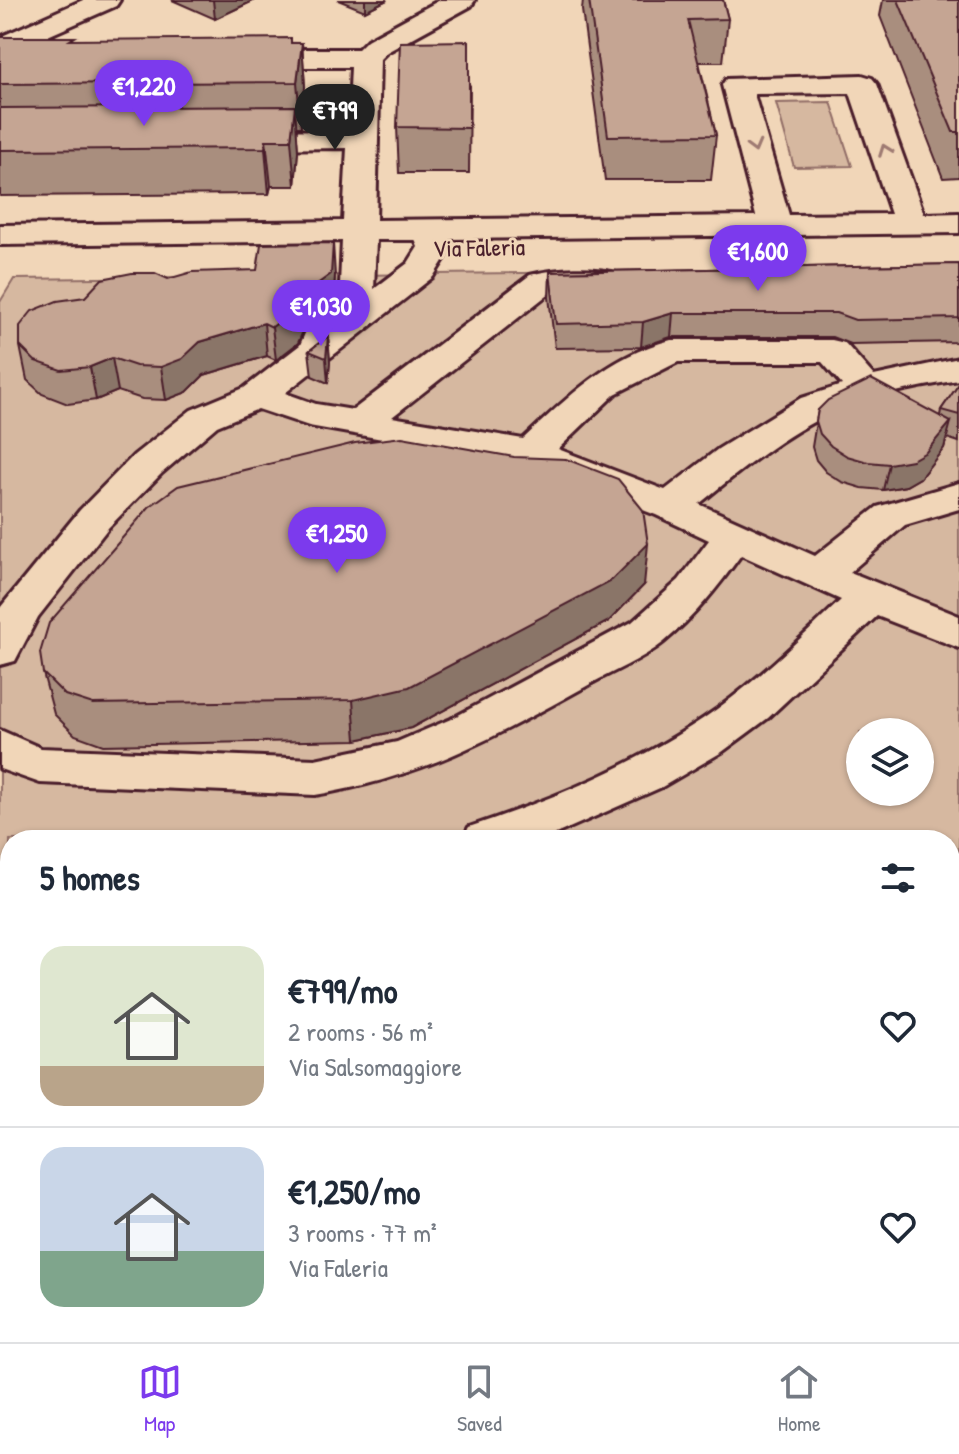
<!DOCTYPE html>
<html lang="en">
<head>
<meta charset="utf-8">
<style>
	:root { --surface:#fff; --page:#f2f2f3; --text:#1f2937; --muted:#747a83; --line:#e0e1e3; --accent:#7c3aed }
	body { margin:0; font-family:"Patrick Hand",sans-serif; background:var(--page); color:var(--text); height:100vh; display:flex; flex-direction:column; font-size:30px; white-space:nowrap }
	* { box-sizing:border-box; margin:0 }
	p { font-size:26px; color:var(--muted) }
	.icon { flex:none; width:44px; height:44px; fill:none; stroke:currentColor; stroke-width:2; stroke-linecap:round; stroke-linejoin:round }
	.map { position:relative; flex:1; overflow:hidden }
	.sheet { position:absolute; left:0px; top:830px; width:960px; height:512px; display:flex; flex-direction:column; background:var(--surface); border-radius:32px 32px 0 0; box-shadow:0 2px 6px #0004 }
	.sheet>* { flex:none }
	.tools { position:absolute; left:846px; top:718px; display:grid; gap:16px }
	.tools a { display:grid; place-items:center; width:88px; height:88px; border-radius:50%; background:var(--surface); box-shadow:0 2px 6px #0004; font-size:40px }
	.price { position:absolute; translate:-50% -68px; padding:0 18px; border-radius:28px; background:var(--accent); color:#fff; font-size:26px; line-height:52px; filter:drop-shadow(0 2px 4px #0008) }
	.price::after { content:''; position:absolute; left:50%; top:48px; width:24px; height:18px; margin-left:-12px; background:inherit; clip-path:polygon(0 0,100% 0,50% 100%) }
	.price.active { background:#222; color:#fff }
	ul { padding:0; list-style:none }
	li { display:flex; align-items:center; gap:24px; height:200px; padding:0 40px }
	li+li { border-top:2px solid var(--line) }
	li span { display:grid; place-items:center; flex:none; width:224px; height:160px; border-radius:24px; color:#555 }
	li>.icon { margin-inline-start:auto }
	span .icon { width:96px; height:96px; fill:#fffc; stroke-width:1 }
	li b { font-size:34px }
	h2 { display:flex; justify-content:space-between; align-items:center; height:96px; padding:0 40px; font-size:34px }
	.dock { display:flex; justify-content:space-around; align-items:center; height:112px; border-top:2px solid var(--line); background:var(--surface); font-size:22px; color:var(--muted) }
	.dock a { display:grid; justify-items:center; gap:4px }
	.dock .active { color:var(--accent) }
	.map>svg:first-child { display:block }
</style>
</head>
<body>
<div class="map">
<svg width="959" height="1342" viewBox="0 0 959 1342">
	<rect width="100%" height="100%" fill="#f1d6b8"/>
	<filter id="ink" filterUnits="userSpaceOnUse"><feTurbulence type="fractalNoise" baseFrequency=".0125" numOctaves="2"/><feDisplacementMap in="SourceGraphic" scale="16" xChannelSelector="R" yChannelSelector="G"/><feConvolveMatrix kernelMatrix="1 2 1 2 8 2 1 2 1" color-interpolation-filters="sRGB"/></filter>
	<g filter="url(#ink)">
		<path fill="#d6b8a0" stroke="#906c66" stroke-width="2" fill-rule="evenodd" d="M831 102 852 166 794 167 776 103Z
			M959 268V1342H694L680 1332H950V840H10V876L0 869V302L14 279ZM860 732H920V792H860Z"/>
		<path fill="#b19082" stroke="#88635f" stroke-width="2" d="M950 1148 959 1153V1238L950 1254Z
			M800 1332H905L899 1342H815Z"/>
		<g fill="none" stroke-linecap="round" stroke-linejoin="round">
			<defs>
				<path id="minor" d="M83 0H120L116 6 0 57V37Z
					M440 0H475L471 6 387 52 380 59 376 220 756 216 722 85 726 79 862 75 872 78 877 84 924 214 959 213V233L449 239 452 247 433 277 285 393 316 404 353 410 530 275C556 268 595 267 621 274L626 281 621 288 551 292 392 417 523 439C567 398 610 355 671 340H832L845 343 874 376 959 358V380C917 387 865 396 827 415 781 437 739 472 699 504L815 556 877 507 959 483V509L905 525 850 572 959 616V648L877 616 768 718 722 752 662 787 542 840H462L469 827C556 798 641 763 717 709 761 677 801 638 841 600L741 555C718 587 695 616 664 642 642 660 610 672 585 687 491 739 423 777 315 795L40 783 0 769V730L41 748 315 759 397 742 451 719 632 622 679 580 709 540 656 515 523 464 309 426 258 409 217 426 162 473 108 528 38 617 15 661 0 665V608L80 510 134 455 191 410 244 388 300 345 306 331 339 306 342 241 0 245V225L343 221 347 148 238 149 227 147 222 140 227 133 238 131 348 130 351 67H244L234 64 229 58 234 52 244 49H358L367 40ZM850 93 891 214 789 215 754 94ZM376 240H415L418 247 408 263 374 289ZM678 362H822L842 385 801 398 718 449 665 490 558 449 615 394Z"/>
			</defs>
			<use href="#minor" stroke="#4a1f2b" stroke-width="6"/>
			<use href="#minor" fill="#f1d6b8" fill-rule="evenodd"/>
		</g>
		<path fill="#a98e7e" stroke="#4a1f2b" stroke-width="2" d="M172 0H255L215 19Z
			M338 0H387L365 11Z
			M583 0H723L728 19 723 62H699L716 135 711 180H605L582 10Z
			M883 0H959V177L943 178 880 16Z
			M0 37 76 40 302 43 305 87 301 127H296L298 151 295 186H271L269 194 0 196Z
			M470 86 469 173H399L397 127Z
			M959 264V342L850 344 832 337H671L641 347 555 348 549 297 550 272Z
			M335 275 333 307 304 329 298 343 276 360 267 356 204 375 187 392 166 400 142 399 118 391 96 400 68 404 42 394 27 380 20 346 85 297 168 279Z
			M328 336 330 362 328 383 312 376 309 351Z
			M959 384V442L947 438 944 448 920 478 906 486 883 490 862 488 842 482 826 472 816 460 812 447 818 410 940 416 941 410Z
			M644 585 609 621 411 728 356 740 103 745 75 735 54 714 43 673Z
			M10 1026V1166L0 1158V1035Z
			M220 1332H541L535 1342H232Z"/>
		<path fill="#8a7467" stroke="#4a1f2b" stroke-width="2" d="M213 0H255L215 19Z
			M365 0H387L365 11Z
			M302 43 305 87 301 127 297 82Z
			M295 106 298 151 295 186 291 140Z
			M266 140 271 186 269 194 265 148Z
			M333 243 335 275 333 307 304 329 298 343 276 360 272 327 301 296Z
			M673 313 671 337 641 347 643 322Z
			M264 323 267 356 204 375 187 392 166 400 161 367 200 342Z
			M328 336 330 362 328 383 326 358Z
			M112 358 118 391 96 400 90 367Z
			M951 422 944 448 920 478 906 486 883 490 889 464Z
			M648 544 644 585 609 621 411 728 356 740 353 700Z
			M193 1332H204V1342H193Z
			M514 1332H541L535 1342H507Z"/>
		<path fill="#c5a593" stroke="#4a1f2b" stroke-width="2" d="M589 0H723L728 19 688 20 716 135 608 136Z
			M898 0H959V132H953Z
			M0 37H75L70 40 291 38V43H302L297 82 0 84Z
			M469 41V128L397 127 400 42Z
			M295 106 291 140H266L265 148 0 150V108Z
			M333 243 331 274 301 296 295 310 272 327 264 323 200 342 182 359 161 367 136 366 112 358 90 367 61 370 35 361 20 346V326L32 311 57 301 85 297 102 279 132 273H155L168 279 192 272 257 270 261 244Z
			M959 264V318L855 320 836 313H673L643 322 556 324 550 272Z
			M328 336 326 358 309 351Z
			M871 379 951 422 926 452 912 460 889 464 868 462 847 456 831 446 820 434 816 421 818 410 828 400Z
			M959 384V415L941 410Z
			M402 437 514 457 566 459 618 479 643 510 648 544 612 580 409 687 353 700 93 704 65 695 43 673 40 653 49 623 149 507 178 486 355 443Z
			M10 1026V1135L0 1127V1035Z
			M48 1332H193V1342H40Z
			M262 1332H514L507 1342H274Z"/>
		<defs><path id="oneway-chevron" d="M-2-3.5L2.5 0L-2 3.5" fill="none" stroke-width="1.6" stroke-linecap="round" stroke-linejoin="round" transform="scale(2)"/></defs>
		<g stroke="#9e7a72">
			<use href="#oneway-chevron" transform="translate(754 147) rotate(75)"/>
			<use href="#oneway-chevron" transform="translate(885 150) rotate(-110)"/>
		</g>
	</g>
	<g text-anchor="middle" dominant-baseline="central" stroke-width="6" stroke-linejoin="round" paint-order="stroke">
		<g font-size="24" fill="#4a1f2b" stroke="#f1d6b8">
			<text transform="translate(479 247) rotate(-1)">Via Faleria</text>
		</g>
	</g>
</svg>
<div class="tools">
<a><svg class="icon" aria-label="layers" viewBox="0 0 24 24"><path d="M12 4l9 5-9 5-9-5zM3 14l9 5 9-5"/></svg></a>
</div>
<b class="price" style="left:144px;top:128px">€1,220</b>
<b class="price active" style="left:335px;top:152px">€799</b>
<b class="price" style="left:758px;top:293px">€1,600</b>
<b class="price" style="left:321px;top:348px">€1,030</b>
<b class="price" style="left:337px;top:575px">€1,250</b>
<section class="sheet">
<h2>5 homes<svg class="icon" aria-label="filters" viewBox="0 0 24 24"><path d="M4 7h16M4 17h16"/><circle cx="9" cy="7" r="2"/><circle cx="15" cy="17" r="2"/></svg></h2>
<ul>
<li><span style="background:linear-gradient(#dfe7d0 75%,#b9a48a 0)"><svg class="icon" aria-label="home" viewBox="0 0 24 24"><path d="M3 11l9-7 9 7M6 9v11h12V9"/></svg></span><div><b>€799/mo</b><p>2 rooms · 56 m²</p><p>Via Salsomaggiore</p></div><svg class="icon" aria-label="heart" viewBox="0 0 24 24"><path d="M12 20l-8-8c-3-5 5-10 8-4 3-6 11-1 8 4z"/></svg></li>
<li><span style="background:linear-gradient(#c9d6e8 65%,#7fa58c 0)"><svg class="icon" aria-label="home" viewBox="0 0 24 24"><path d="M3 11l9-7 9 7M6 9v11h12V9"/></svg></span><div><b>€1,250/mo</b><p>3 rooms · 77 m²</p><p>Via Faleria</p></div><svg class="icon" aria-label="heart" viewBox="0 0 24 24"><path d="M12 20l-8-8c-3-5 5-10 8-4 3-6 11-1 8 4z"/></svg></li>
</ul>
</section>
</div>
<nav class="dock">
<a class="active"><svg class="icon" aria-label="map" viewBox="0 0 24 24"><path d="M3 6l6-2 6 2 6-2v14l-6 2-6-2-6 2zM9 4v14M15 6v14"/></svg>Map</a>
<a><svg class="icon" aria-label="saved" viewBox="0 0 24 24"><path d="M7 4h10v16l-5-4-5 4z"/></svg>Saved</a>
<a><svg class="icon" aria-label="home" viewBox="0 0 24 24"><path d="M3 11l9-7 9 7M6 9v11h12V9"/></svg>Home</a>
</nav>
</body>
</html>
